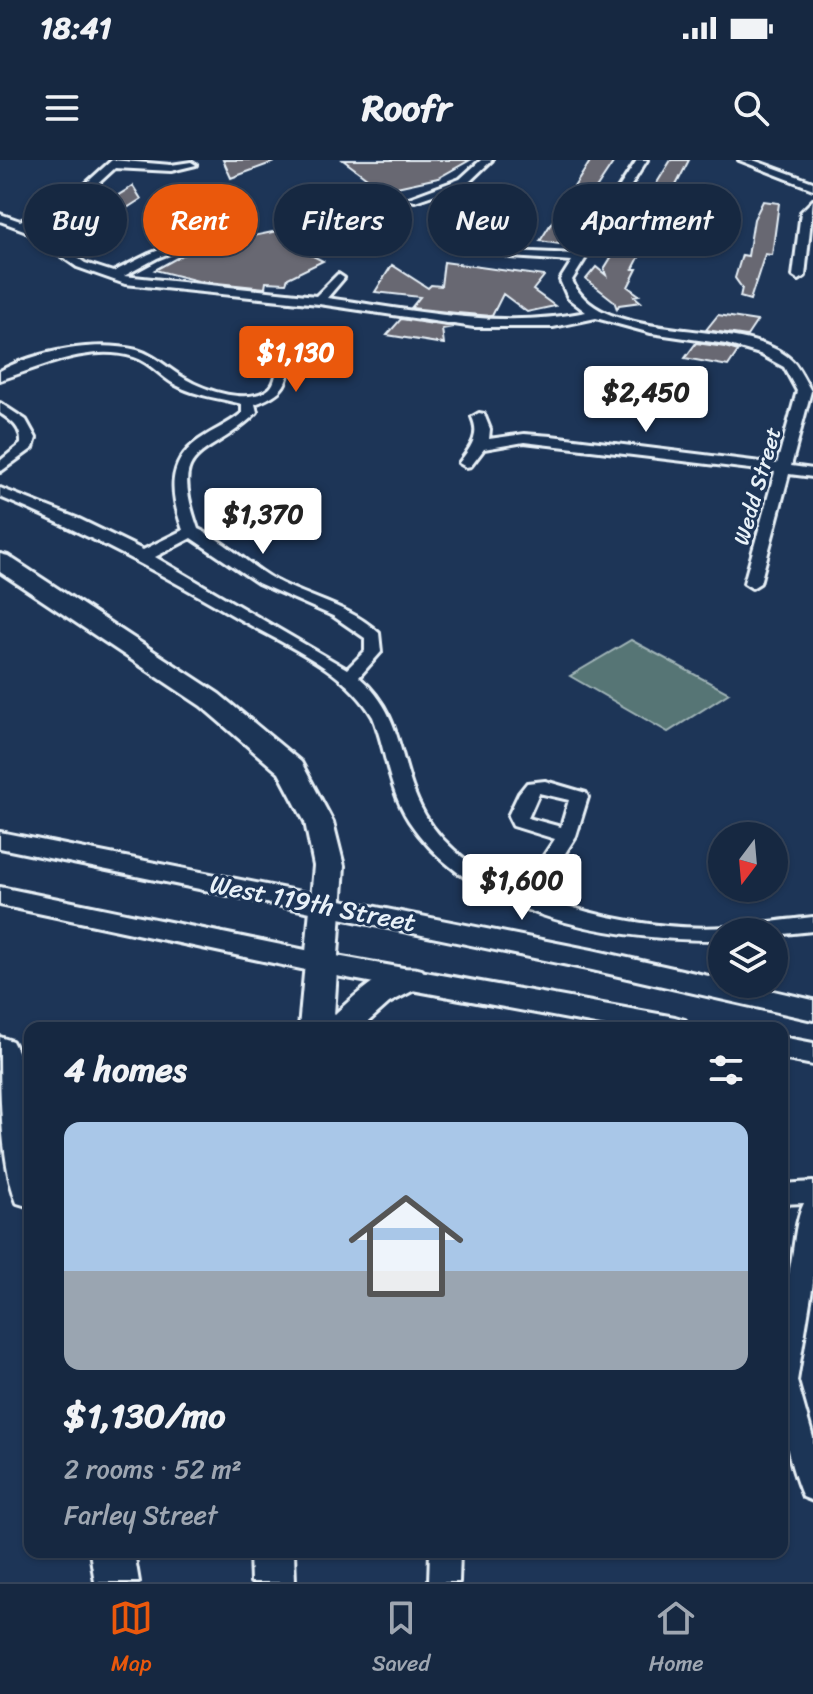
<!DOCTYPE html>
<html lang="en">
<head>
<meta charset="utf-8">
<style>
	:root { --surface:#162841; --page:#23344c; --text:#f1f3f6; --muted:#9ea6b1; --line:#35445a; --accent:#ea580c }
	body { margin:0; font-family:Sriracha,sans-serif; background:var(--page); color:var(--text); height:100vh; display:flex; flex-direction:column; font-size:30px; white-space:nowrap }
	* { box-sizing:border-box; margin:0 }
	p { font-size:26px; color:var(--muted) }
	.icon { flex:none; width:44px; height:44px; fill:none; stroke:currentColor; stroke-width:2; stroke-linecap:round; stroke-linejoin:round }
	.map { position:relative; flex:1; overflow:hidden }
	.sheet { position:absolute; left:24px; top:862px; width:764px; height:536px; display:flex; flex-direction:column; background:var(--surface); border-radius:16px; box-shadow:0 2px 6px #0004,0 0 0 2px var(--line) }
	.sheet>* { flex:none }
	.top-card { position:absolute; left:24px; top:24px; width:766px; height:72px; display:flex; gap:16px }
	.needle { width:52px; rotate:196deg }
	.fabs { position:absolute; left:708px; top:662px; display:grid; gap:16px }
	.fabs a { display:grid; place-items:center; width:80px; height:80px; border-radius:50%; background:var(--surface); box-shadow:0 2px 6px #0004,0 0 0 2px var(--line); font-size:40px }
	.price { position:absolute; translate:-50% -68px; padding:0 18px; border-radius:8px; background:#fff; color:#222; font-size:26px; line-height:52px; filter:drop-shadow(0 2px 4px #0008) }
	.price::after { content:''; position:absolute; left:50%; top:48px; width:24px; height:18px; margin-left:-12px; background:inherit; clip-path:polygon(0 0,100% 0,50% 100%) }
	.price.active { background:var(--accent); color:#fff }
	ul { padding:0; list-style:none }
	li { display:grid; align-content:center; gap:16px; height:424px; padding:0 40px }
	li+li { border-top:2px solid var(--line) }
	li span { display:grid; place-items:center; height:248px; border-radius:16px; color:#555 }
	li>.icon { margin-inline-start:auto }
	span .icon { width:144px; height:144px; fill:#fffc; stroke-width:1 }
	li b { font-size:34px }
	h2 { display:flex; justify-content:space-between; align-items:center; height:96px; padding:0 40px; font-size:34px }
	.chip { padding:0 28px; border-radius:36px; background:var(--surface); box-shadow:0 2px 6px #0004,0 0 0 2px var(--line); font-size:28px; line-height:72px }
	.chip.active { background:var(--accent); color:#fff }
	.status { display:flex; justify-content:space-between; align-items:center; height:56px; padding:0 40px; background:var(--surface); direction:ltr }
	.status svg { height:22px; fill:currentColor }
	header { display:flex; justify-content:space-between; align-items:center; height:104px; padding:0 40px; background:var(--surface); font-size:36px; font-weight:800 }
	.tab-bar { display:flex; justify-content:space-around; align-items:center; height:112px; border-top:2px solid var(--line); background:var(--surface); font-size:22px; color:var(--muted) }
	.tab-bar a { display:grid; justify-items:center; gap:4px }
	.tab-bar .active { color:var(--accent) }
	.map>svg:first-child { display:block }
</style>
</head>
<body>
<div class="status"><b>18:41</b><svg viewBox="0 0 49 12"><path d="M0 12V9h3v3zM5 12V6h3v6zM10 12V3h3v9zM15 12V0h3v12zM26 1h20v11H26zM47 4h2v5h-2z"/></svg></div>
<header><svg class="icon" aria-label="menu" viewBox="0 0 24 24"><path d="M4 6h16M4 12h16M4 18h16"/></svg>Roofr<svg class="icon" aria-label="search" viewBox="0 0 24 24"><circle cx="10" cy="10" r="6"/><path d="M15 15l6 6"/></svg></header>
<div class="map">
<svg width="813" height="1422" viewBox="0 0 813 1422">
	<rect width="100%" height="100%" fill="#1d3557"/>
	<filter id="ink" filterUnits="userSpaceOnUse"><feTurbulence type="fractalNoise" baseFrequency=".0125" numOctaves="2"/><feDisplacementMap in="SourceGraphic" scale="16" xChannelSelector="R" yChannelSelector="G"/><feConvolveMatrix kernelMatrix="1 2 1 2 8 2 1 2 1" color-interpolation-filters="sRGB"/></filter>
	<g filter="url(#ink)">
		<path fill="#567574" stroke="#9fb3b6" stroke-width="2" d="M631 480 729 533 668 572 570 516Z"/>
		<path fill="#686772" stroke="#e8f1f8" stroke-width="2" d="M223 0H274V2L231 18Z
			M343 0H470L438 18 383 30Z
			M591 0H615L559 84 540 81Z
			M671 0H689L633 109H637L628 127 639 135 634 136 641 142 619 145 617 149 614 141 586 119 596 107 606 115 604 109Z
			M133 26 141 39 85 75 58 73Z
			M763 41 779 43 772 95 765 94 750 140 740 137 742 128 735 118 742 95 748 96 754 59Z
			M311 64 285 82 323 101 288 118 286 123 266 122 265 128 198 121 155 110 195 88Z
			M433 70 507 71V72L461 90Z
			M444 102 544 116 533 130 555 146 527 152 503 134 492 156 457 153 411 148 420 137 375 132 392 105 428 128 431 125 441 126Z
			M718 155 757 161 747 176 706 170Z
			M401 159 453 167 442 169 444 184 387 175Z
			M696 183 725 187 738 191 728 206 685 198Z"/>
		<g fill="none" stroke-linecap="round" stroke-linejoin="round">
			<defs>
				<path id="minor" d="M112 0 171 5 191 2 196 5 171 11 115 8 78 42 30 65 85 103 113 112 149 94 249 55 254 58 253 60 157 98 124 116 316 136 338 114 344 118 327 138C413 150 500 170 586 152L568 138 560 120 572 101 510 97 504 94 510 91 576 94 637 0H647L572 120C600 190 752 153 795 204 801 212 806 223 811 231L791 306 813 309V317L789 314 760 423 752 428 744 423 775 312 524 282 484 289 471 306 466 307 459 303C470 288 481 276 472 257L479 253 484 254 490 269 489 279 524 274 551 276 777 304 797 231 784 207 760 194 726 184 651 173 596 158 553 167H474L319 144 125 124 77 107 24 70 0 61V54L20 61 70 38Z
					M481 0H492L468 23 415 41 406 39 460 19Z
					M739 0H753L813 22V29Z
					M813 40 805 116 799 120 793 116 801 52Z
					M282 181 292 184C287 220 292 230 255 244L257 252 251 258C202 301 169 286 198 369 227 382 248 405 275 420 310 439 349 445 379 473L381 492 359 517C406 557 397 607 425 655 445 690 484 716 521 730L555 679 513 666 508 656 519 633 527 623 545 621 586 633 588 637 576 676 538 736C596 758 665 771 727 767 755 764 784 760 813 757V771L774 775V772H722V780C614 781 473 758 409 661 389 631 386 590 373 557 345 509 287 486 241 460 162 414 85 372 0 337V328L79 359 143 390 183 370C171 336 165 304 199 280 213 270 229 264 242 253V244C220 238 196 236 176 225 161 217 150 202 134 197 90 183 41 207 0 220V211C36 191 97 180 137 190 155 195 168 209 184 218 205 231 250 246 270 228 280 218 276 194 282 181ZM191 378 258 423 333 456 365 478V491L347 509 155 397ZM539 633 569 640 561 667 528 658Z
					M0 243 26 260 36 278 33 288 0 312V301L21 284C22 268 12 261 0 253Z
					M813 1022V1123L797 1221 813 1278V1341L803 1337C771 1263 778 1175 792 1097 795 1080 796 1059 804 1043L782 1044V1024Z
					M430 1392H460L459 1422H429Z"/>
				<path id="major" d="M0 672 592 790 722 819V824H743L813 840V860L592 810 0 688Z
					M0 727 320 793 675 857 685 860 689 868H617L320 813 0 745Z
					M782 877 813 883V905L782 899Z"/>
				<path id="highway" d="M0 394 8 396 219 534 301 602 333 662 344 706 334 855C356 835 390 800 422 810L427 818 422 826 389 843 361 868H299L314 706 305 662 279 613 201 546 0 412Z
					M0 877 12 881C39 930 30 993 30 1047L17 1043C0 1000 0 925 0 877Z
					M90 1392H134L139 1422H95Z
					M250 1392H294L295 1422H251Z"/>
			</defs>
			<use href="#minor" stroke="#e8f1f8" stroke-width="6"/>
			<use href="#major" stroke="#e8f1f8" stroke-width="6"/>
			<use href="#highway" stroke="#e8f1f8" stroke-width="6"/>
			<use href="#minor" fill="#1d3557" fill-rule="evenodd"/>
			<use href="#major" fill="#1d3557" fill-rule="evenodd"/>
			<use href="#highway" fill="#1d3557" fill-rule="evenodd"/>
		</g>
	</g>
	<g text-anchor="middle" dominant-baseline="central" stroke-width="6" stroke-linejoin="round" paint-order="stroke">
		<g font-size="22" fill="#e8f1f8" stroke="#1d3557">
			<text transform="translate(757 326) rotate(-74)">Wedd Street</text>
		</g>
		<g font-size="26" fill="#e8f1f8" stroke="#1d3557">
			<text transform="translate(313 743) rotate(11)">West 119th Street</text>
		</g>
	</g>
</svg>
<div class="fabs">
<a><svg class="needle" viewBox="-14 -14 28 28"><path d="M0-13l5 13h-10z" fill="#e53935"/><path d="M0 13l5-13h-10z" fill="#9ea6b1"/></svg></a>
<a><svg class="icon" aria-label="layers" viewBox="0 0 24 24"><path d="M12 4l9 5-9 5-9-5zM3 14l9 5 9-5"/></svg></a>
</div>
<b class="price active" style="left:296px;top:234px">$1,130</b>
<b class="price" style="left:646px;top:274px">$2,450</b>
<b class="price" style="left:263px;top:396px">$1,370</b>
<b class="price" style="left:522px;top:762px">$1,600</b>
<div class="top-card">
<a class="chip">Buy</a>
<a class="chip active">Rent</a>
<a class="chip">Filters</a>
<a class="chip">New</a>
<a class="chip">Apartment</a>
</div>
<section class="sheet">
<h2>4 homes<svg class="icon" aria-label="filters" viewBox="0 0 24 24"><path d="M4 7h16M4 17h16"/><circle cx="9" cy="7" r="2"/><circle cx="15" cy="17" r="2"/></svg></h2>
<ul>
<li><span style="background:linear-gradient(#a9c7e8 60%,#9aa5b1 0)"><svg class="icon" aria-label="home" viewBox="0 0 24 24"><path d="M3 11l9-7 9 7M6 9v11h12V9"/></svg></span><div><b>$1,130/mo</b><p>2 rooms · 52 m²</p><p>Farley Street</p></div></li>
</ul>
</section>
</div>
<nav class="tab-bar">
<a class="active"><svg class="icon" aria-label="map" viewBox="0 0 24 24"><path d="M3 6l6-2 6 2 6-2v14l-6 2-6-2-6 2zM9 4v14M15 6v14"/></svg>Map</a>
<a><svg class="icon" aria-label="saved" viewBox="0 0 24 24"><path d="M7 4h10v16l-5-4-5 4z"/></svg>Saved</a>
<a><svg class="icon" aria-label="home" viewBox="0 0 24 24"><path d="M3 11l9-7 9 7M6 9v11h12V9"/></svg>Home</a>
</nav>
</body>
</html>
